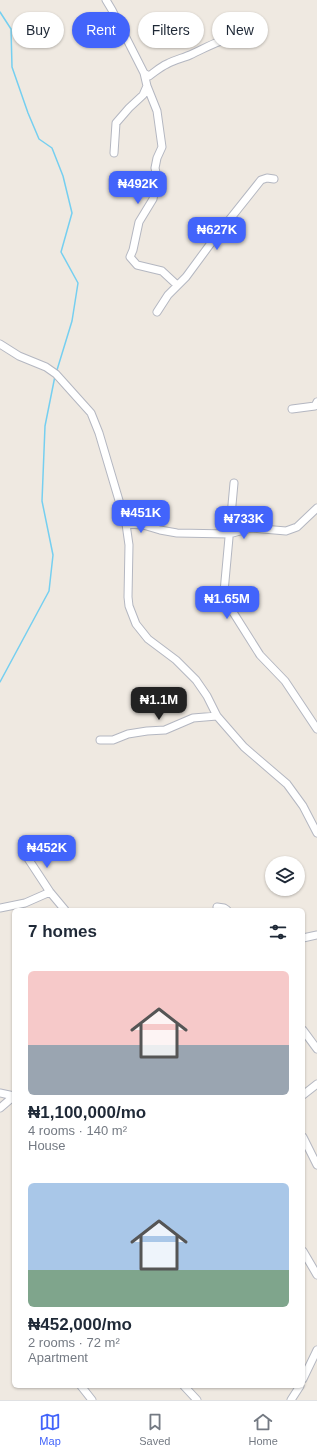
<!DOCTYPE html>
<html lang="en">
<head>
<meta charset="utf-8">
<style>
	:root { --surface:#fff; --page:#f6f6f7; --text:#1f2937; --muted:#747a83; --line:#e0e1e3; --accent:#4264fb }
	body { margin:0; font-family:Arial,sans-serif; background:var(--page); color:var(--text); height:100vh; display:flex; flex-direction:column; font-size:15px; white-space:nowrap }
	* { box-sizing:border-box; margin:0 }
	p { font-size:13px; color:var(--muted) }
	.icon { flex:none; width:22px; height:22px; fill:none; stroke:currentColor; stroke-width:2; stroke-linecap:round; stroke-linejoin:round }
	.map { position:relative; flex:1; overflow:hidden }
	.panel { position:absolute; left:12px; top:908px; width:293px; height:480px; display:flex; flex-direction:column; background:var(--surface); border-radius:6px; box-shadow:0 1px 3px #0004 }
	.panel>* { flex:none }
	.guide { position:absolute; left:12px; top:12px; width:293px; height:36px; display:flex; gap:8px }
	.buttons { position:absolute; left:265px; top:856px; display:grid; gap:8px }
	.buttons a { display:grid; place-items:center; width:40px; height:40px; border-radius:50%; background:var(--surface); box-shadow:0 1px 3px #0004; font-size:20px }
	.price { position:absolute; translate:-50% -34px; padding:0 9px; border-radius:8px; background:var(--accent); color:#fff; font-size:13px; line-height:26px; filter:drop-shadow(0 1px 2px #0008) }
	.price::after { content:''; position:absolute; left:50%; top:24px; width:12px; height:9px; margin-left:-6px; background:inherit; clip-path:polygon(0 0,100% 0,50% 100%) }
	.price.on { background:#222; color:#fff }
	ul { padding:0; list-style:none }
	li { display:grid; align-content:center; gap:8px; height:212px; padding:0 16px }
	li span { display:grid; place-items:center; height:124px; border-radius:6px; color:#555 }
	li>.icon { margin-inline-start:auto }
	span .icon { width:72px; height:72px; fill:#fffc; stroke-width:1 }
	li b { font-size:17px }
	h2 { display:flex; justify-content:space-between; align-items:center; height:48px; padding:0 16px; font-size:17px }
	.pill { padding:0 14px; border-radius:18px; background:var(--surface); box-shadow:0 1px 3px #0004; font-size:14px; line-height:36px }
	.pill.on { background:var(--accent); color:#fff }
	.tabs { display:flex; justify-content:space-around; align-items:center; height:56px; border-top:1px solid var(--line); background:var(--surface); font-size:11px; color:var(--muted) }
	.tabs a { display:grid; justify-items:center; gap:2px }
	.tabs .on { color:var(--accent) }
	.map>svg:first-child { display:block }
</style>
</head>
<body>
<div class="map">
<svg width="317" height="1400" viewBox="0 0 317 1400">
	<rect width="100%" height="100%" fill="#efe9e1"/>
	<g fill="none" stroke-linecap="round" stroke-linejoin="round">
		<path stroke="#75cff0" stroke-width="1.5" d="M0 12 11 29 12 67 28 113 39 139 52 148 63 176 72 213 61 252 78 283 72 321 57 370
			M0 682 49 591 53 555 42 501 45 426 55 376"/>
		<defs>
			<path id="minor" d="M106 0 112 10 144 73 147 86 143 95 129 108 116 123 114 153
				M144 73 149 76C155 72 160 67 167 64 174 60 183 58 190 55 208 47 220 38 240 38
				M147 86 157 111 162 147 157 158 155 168 157 177 153 199 139 222 133 250 130 257 137 265 162 271 177 285
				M157 312 168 295 186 277 214 239 261 180 267 178 274 179
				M0 344 19 356 46 367 56 374 91 413 99 433 126 524 129 545 128 597 129 606 136 624 148 639 176 660 196 680 207 696 217 716 244 747 287 784 303 806 317 833
				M292 409 315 406 317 402
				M234 483 224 592 231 609 260 655 285 681 317 729
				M126 524 143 525 160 530 177 533 229 534 251 528 286 531 297 527 317 508
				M100 740H113L128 734 147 731 165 730 193 718 217 716
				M27 857 50 892 65 910
				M217 907 224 908 227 910
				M0 908 25 903 50 892
				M303 938 317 935
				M303 1030 317 1049
				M0 1093 14 1096
				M303 1095 317 1084
				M0 1108 14 1096
				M303 1137 317 1165
				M303 1251 317 1275
				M303 1379 317 1350
				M81 1386 92 1400
				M184 1386 197 1400
				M291 1400 300 1386"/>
		</defs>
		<use href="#minor" stroke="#b4b7c1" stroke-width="9"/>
		<use href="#minor" stroke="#fff" stroke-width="7"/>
	</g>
</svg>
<div class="buttons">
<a><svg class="icon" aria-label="layers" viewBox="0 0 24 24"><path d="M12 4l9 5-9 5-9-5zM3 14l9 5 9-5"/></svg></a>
</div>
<b class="price" style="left:138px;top:205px">₦492K</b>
<b class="price" style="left:217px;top:251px">₦627K</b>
<b class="price" style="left:141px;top:534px">₦451K</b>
<b class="price" style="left:244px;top:540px">₦733K</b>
<b class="price" style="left:227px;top:620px">₦1.65M</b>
<b class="price on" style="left:159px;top:721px">₦1.1M</b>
<b class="price" style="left:47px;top:869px">₦452K</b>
<div class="guide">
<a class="pill">Buy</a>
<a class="pill on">Rent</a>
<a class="pill">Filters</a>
<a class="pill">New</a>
</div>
<section class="panel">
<h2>7 homes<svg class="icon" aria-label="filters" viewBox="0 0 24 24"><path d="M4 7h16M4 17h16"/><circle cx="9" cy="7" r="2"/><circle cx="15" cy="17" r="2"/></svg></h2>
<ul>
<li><span style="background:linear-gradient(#f6c9c9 60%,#9aa5b1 0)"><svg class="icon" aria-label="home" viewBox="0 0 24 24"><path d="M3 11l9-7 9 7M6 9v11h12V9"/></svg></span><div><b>₦1,100,000/mo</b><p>4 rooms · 140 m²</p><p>House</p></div></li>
<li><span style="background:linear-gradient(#a9c7e8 70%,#7fa58c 0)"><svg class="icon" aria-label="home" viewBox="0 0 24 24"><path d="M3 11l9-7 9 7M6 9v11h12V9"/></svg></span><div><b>₦452,000/mo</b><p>2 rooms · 72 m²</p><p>Apartment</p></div></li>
</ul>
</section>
</div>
<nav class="tabs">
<a class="on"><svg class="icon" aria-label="map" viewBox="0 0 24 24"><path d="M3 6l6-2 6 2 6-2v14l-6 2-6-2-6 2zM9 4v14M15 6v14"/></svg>Map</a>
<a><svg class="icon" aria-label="saved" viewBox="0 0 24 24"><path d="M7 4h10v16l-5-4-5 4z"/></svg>Saved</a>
<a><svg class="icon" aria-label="home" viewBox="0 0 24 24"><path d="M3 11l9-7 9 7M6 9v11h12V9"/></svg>Home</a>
</nav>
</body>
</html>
